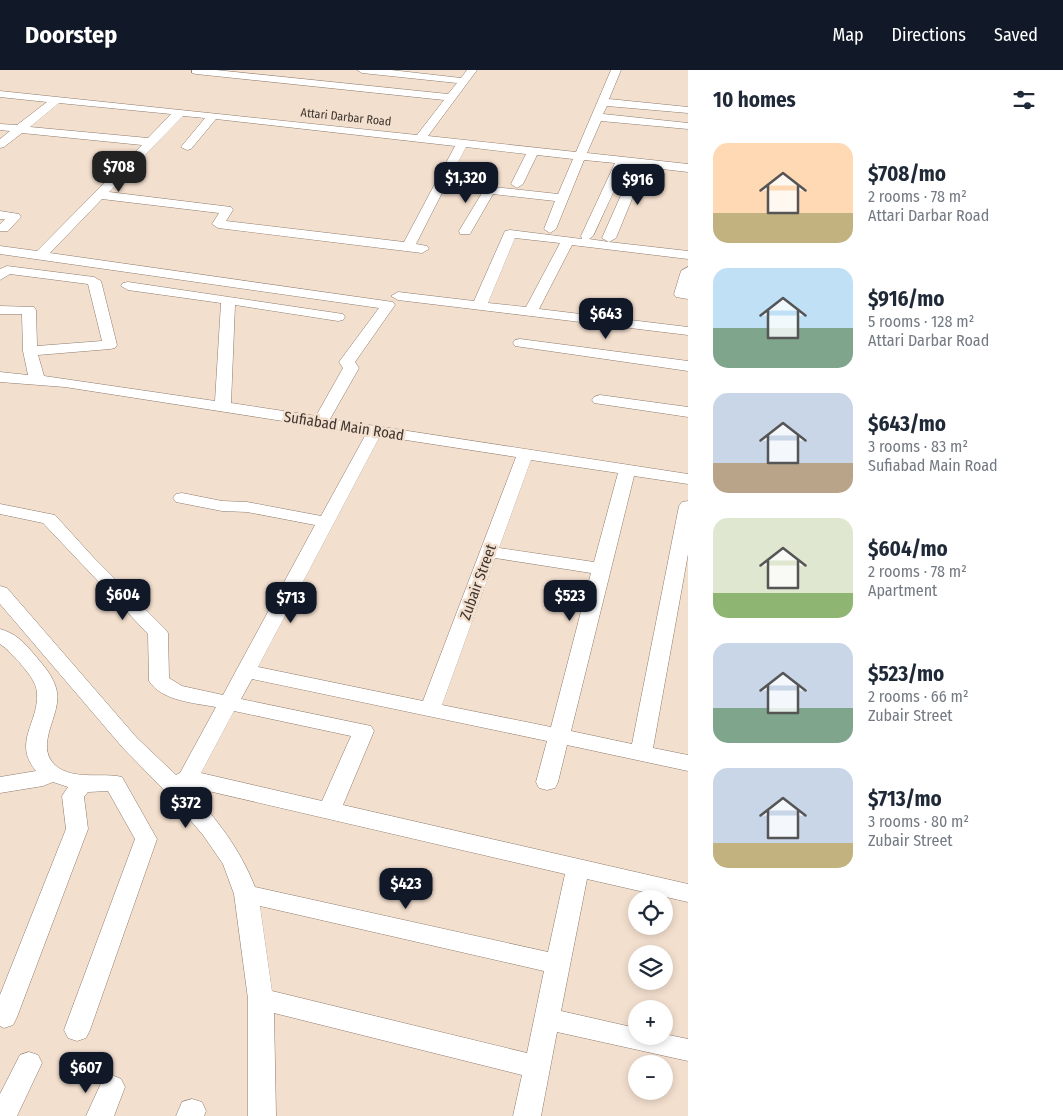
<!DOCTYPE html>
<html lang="en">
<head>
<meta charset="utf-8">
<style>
	:root { --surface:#fff; --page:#f2f2f3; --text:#1f2937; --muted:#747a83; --accent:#111827 }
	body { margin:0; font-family:"Fira Sans Condensed",sans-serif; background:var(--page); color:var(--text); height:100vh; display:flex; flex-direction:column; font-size:19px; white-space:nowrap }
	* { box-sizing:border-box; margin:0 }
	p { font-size:16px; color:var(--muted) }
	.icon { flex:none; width:28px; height:28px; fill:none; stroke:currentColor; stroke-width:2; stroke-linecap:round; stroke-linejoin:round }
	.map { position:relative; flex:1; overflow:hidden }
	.drawer { display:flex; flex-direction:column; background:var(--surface); width:375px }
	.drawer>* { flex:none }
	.buttons { position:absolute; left:628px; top:820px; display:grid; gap:10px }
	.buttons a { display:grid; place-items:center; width:45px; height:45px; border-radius:50%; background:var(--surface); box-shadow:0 2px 8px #0003; font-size:25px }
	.price { position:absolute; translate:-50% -42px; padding:0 11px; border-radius:10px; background:var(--accent); color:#fff; font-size:16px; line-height:32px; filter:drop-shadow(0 1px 2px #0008) }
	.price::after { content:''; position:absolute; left:50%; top:30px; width:15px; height:11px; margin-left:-8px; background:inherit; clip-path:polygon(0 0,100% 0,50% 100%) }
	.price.selected { background:#222; color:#fff }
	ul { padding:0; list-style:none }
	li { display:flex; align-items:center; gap:15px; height:125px; padding:0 25px }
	li span { display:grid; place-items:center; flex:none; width:140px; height:100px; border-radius:15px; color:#555 }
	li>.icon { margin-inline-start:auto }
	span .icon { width:60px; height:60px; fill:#fffc; stroke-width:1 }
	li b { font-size:21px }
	h2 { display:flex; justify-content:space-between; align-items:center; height:60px; padding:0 25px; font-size:21px }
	header { display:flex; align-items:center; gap:30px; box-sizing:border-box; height:70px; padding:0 25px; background:var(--accent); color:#fff }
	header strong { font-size:24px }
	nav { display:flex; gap:28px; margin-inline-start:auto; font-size:18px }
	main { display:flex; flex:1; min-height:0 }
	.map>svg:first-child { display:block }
</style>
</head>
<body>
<header>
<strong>Doorstep</strong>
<nav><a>Map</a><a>Directions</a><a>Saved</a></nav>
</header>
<main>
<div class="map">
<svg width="688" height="1046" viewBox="0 0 688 1046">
	<rect width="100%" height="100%" fill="#f3dfce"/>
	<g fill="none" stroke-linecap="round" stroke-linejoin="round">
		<defs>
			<path id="minor" d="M192 0H216L448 24 457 13 362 3 357 0H391L461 8 467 0H477L428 66 576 82 611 0H621L609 29 688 37V43L607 36 603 44 688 53V59L601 51 587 83 688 94V102L645 97 616 168 609 172 688 181V189L572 175 539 239 688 257V265L398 230 391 226 398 222 474 231 505 161 510 160 582 169 581 166 615 93 584 90 556 159 550 163 544 159 555 131 493 124 470 164H460L459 161 482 123 444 119 416 174 427 176 429 179 422 183 218 158 212 154 219 143 102 129 50 183 393 232 395 235 355 292 359 298 330 349 688 404V414L634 406 571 661 632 674 679 436 682 432 688 431V484L653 678 688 685V701L567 675 558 712 555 718 547 720 539 718 536 712 547 671 252 609 241 629 371 656 374 661 343 735 688 814V832L587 809 561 941 636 958V966H664V964L688 969V991L557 962 541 1046H513L522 1005 274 943 276 1046H248V929L234 824 223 794 203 765 167 723 123 678 0 534V516L7 518 137 668 176 705 180 703 216 637C194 633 162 631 149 611L148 564 43 453 0 444V434L55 445 94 488 165 559 168 563 169 608 182 616 223 625 315 455 247 442 222 441 176 432 173 428 176 424 182 423 222 431 247 432 321 446 366 364 65 317 0 312V302L28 305 23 281 22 244H0V236L34 237 36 240 37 276 102 271 88 214 10 204 0 210V199L7 196 94 207 101 211 117 275 115 278 110 279 38 285 44 306 215 331 221 233 128 220 121 216 123 213 128 212 343 244 345 247 343 250 338 251 235 235 231 333 316 346 343 298 339 292 379 238 0 184V176L37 181 142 75 22 63 4 77 0 78V69L10 61 0 60V54L17 55 47 32 0 27V21L417 65 444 30 196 4 192 3ZM59 33 171 44 148 68 30 57ZM183 46 205 48 181 77 187 80 191 79 216 49 455 76 404 172 226 151 233 140 231 137 109 122ZM466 77 526 84 511 114 517 118 523 114 537 85 573 89 558 124 448 112ZM626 95 634 96 602 168 609 172 589 169 593 166ZM515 168 560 173 526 237 488 233ZM380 366 516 387 423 631 258 597ZM531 390 618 403 594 492 499 478ZM495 488 591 503 551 657 442 635ZM234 641 351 666 322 731 201 703ZM191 717 565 804 548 882 255 817C238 775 218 752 189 718ZM260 836 544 901 527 983 272 921Z
				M0 141 19 144 21 147 8 161H0V154L5 149H0Z
				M688 197V229L676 227 674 224 681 201Z
				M520 269 688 291V301L515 276 513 273 515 270Z
				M600 325 688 337V347L594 333 592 330 594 327Z
				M0 559C15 563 24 572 33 583 43 595 54 606 57 622 61 646 34 675 55 695 73 711 102 702 122 707L157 769 90 960 86 968 77 971 68 968 64 960 135 769 108 721 88 722 84 727 88 759 17 947 13 955 4 958 0 956V925L66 759 62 726 68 717 53 712 43 716 0 723V707L36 701C12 672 39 653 37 623 36 611 27 602 20 593 13 586 8 579 0 574Z
				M29 982 38 985 42 993 17 1046H0V1024L20 985Z
				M112 1005 121 1009 125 1017 114 1046H86L103 1009Z
				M192 1029 202 1032 206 1041 204 1046H176L182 1032Z"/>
		</defs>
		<use href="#minor" stroke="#8e7c6d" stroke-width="1"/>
		<use href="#minor" fill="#fff" fill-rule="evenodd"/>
	</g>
	<g text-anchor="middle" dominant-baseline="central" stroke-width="5" stroke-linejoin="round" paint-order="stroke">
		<g font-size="12" fill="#3e3630" stroke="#f3dfce">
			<text transform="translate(346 47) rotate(6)">Attari Darbar Road</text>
		</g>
		<g font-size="15" fill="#3e3630" stroke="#f3dfce">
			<text transform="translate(344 356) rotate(9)">Sufiabad Main Road</text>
			<text transform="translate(478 512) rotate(-70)">Zubair Street</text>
		</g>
	</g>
</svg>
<div class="buttons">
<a><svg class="icon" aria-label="locate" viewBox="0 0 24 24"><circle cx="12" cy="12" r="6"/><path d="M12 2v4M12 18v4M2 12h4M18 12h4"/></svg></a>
<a><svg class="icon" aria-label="layers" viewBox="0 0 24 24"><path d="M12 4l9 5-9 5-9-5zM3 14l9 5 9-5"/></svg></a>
<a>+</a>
<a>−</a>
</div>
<b class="price selected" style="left:119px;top:123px">$708</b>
<b class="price" style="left:466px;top:134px">$1,320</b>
<b class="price" style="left:638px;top:136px">$916</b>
<b class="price" style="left:606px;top:270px">$643</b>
<b class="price" style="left:123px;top:551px">$604</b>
<b class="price" style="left:570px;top:552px">$523</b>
<b class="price" style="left:291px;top:554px">$713</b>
<b class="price" style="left:186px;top:759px">$372</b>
<b class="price" style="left:406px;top:840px">$423</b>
<b class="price" style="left:86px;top:1024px">$607</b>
</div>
<section class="drawer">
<h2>10 homes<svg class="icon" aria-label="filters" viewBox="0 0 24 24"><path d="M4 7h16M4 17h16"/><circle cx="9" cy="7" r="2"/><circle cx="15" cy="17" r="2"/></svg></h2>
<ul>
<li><span style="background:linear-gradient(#ffd9b3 70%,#c2b280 0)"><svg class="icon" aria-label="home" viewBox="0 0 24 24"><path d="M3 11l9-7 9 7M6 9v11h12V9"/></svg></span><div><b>$708/mo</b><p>2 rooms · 78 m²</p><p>Attari Darbar Road</p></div></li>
<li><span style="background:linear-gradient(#bfe0f5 60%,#7fa58c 0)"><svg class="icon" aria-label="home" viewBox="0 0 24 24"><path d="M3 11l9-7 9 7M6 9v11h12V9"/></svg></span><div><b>$916/mo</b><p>5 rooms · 128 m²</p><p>Attari Darbar Road</p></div></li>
<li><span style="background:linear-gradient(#c9d6e8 70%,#b9a48a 0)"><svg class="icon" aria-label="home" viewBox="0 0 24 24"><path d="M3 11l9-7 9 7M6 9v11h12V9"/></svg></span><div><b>$643/mo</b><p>3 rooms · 83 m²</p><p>Sufiabad Main Road</p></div></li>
<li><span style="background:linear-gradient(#dfe7d0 75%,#8fb573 0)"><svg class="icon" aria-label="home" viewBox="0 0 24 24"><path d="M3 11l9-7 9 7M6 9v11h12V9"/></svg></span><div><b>$604/mo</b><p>2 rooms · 78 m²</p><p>Apartment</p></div></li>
<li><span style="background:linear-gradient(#c9d6e8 65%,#7fa58c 0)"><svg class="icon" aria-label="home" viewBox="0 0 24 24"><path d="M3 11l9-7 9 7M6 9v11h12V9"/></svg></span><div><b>$523/mo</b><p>2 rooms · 66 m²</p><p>Zubair Street</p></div></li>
<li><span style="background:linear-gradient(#c9d6e8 75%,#c2b280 0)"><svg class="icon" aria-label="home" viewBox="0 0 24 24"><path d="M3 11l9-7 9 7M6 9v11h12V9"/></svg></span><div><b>$713/mo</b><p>3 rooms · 80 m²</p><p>Zubair Street</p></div></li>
</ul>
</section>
</main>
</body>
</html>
